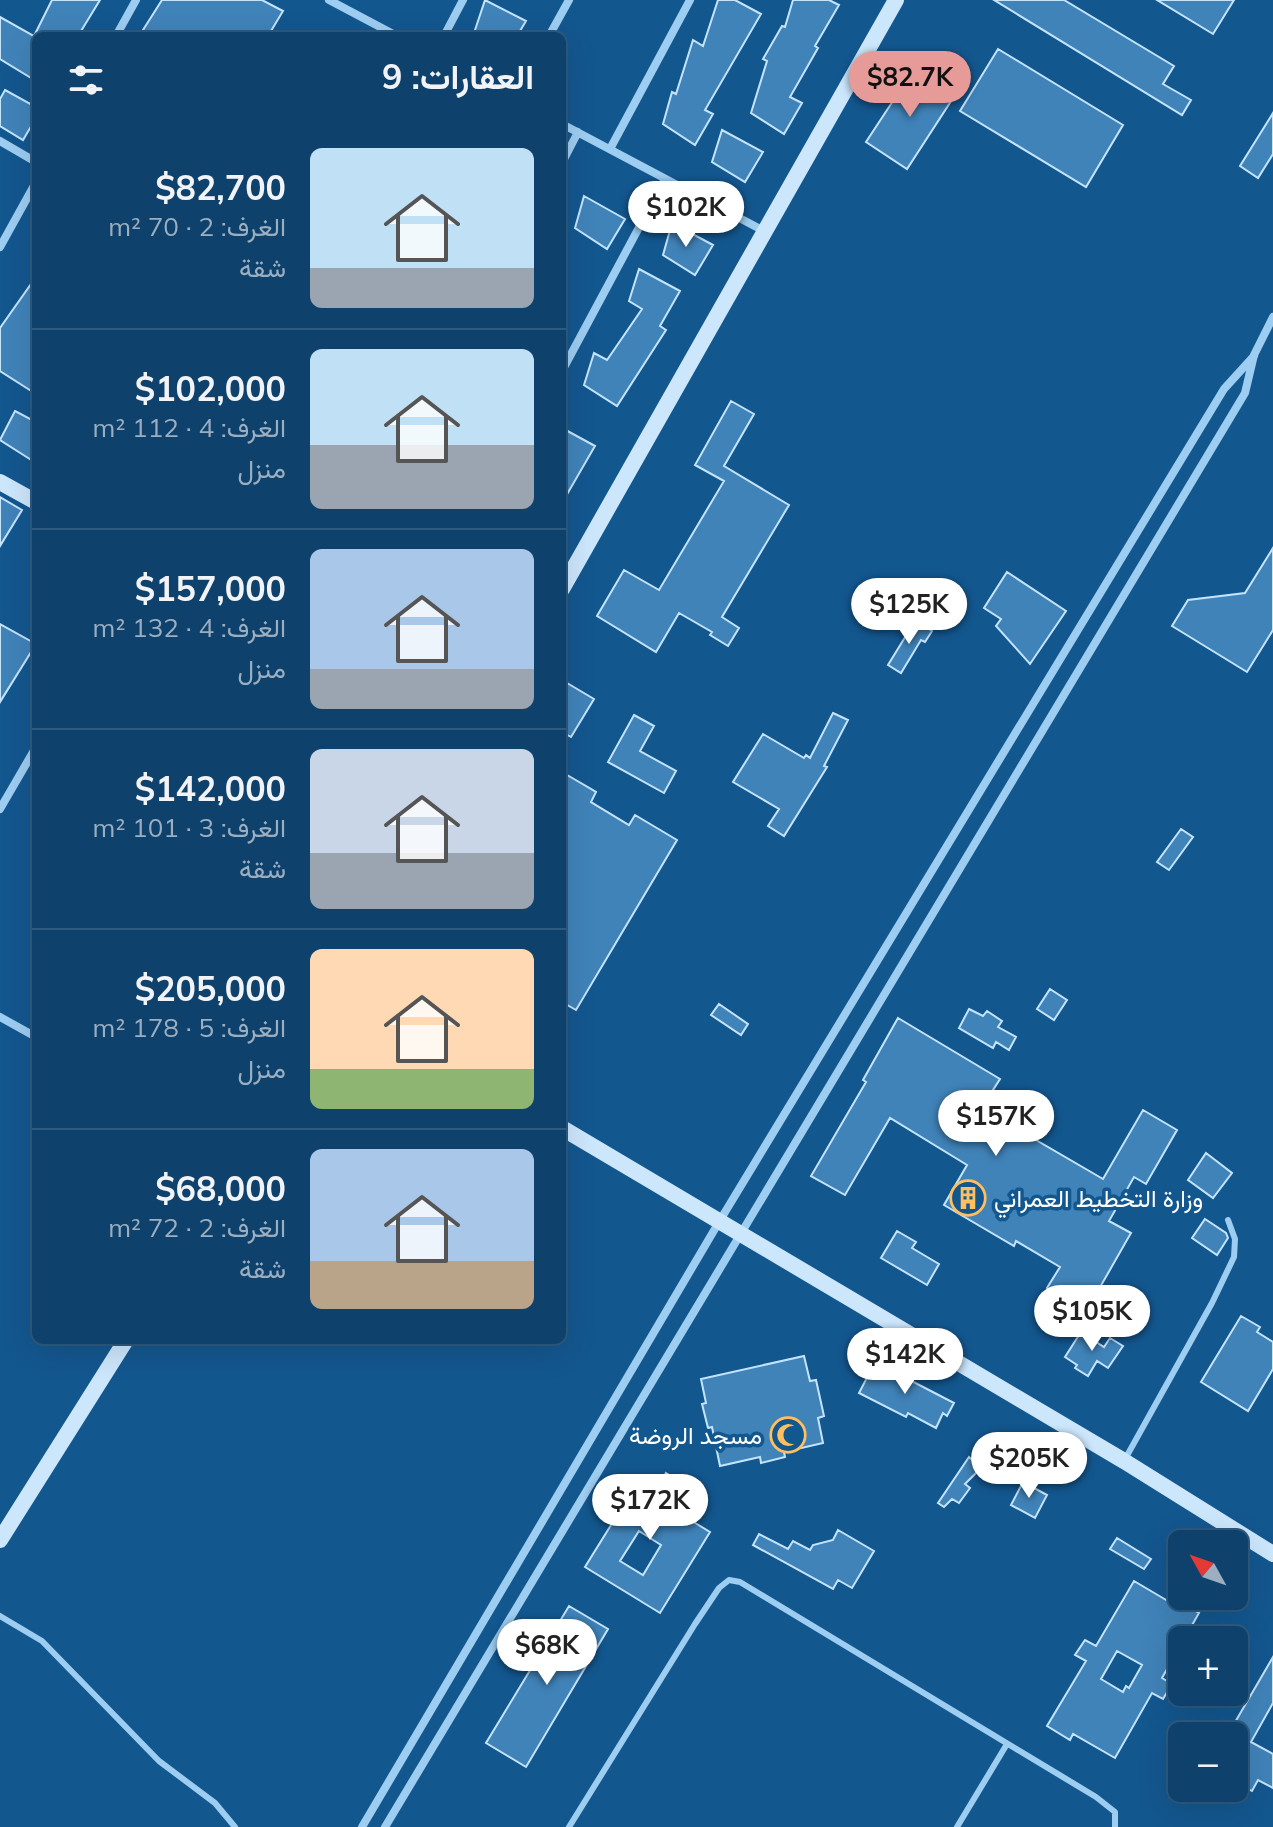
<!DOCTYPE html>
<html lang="ar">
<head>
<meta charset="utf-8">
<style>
	:root { --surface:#0e416b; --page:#174871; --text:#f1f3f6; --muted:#9bafc1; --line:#2e5a7e; --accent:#e69b98 }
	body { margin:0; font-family:Mulish,Vazirmatn,sans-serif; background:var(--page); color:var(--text); direction:rtl; height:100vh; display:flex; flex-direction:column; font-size:30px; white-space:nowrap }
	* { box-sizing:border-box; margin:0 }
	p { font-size:26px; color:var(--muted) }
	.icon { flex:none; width:44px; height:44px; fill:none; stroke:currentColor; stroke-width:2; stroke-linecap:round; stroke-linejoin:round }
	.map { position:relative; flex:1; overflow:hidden; direction:ltr }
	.drawer { position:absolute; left:32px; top:32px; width:534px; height:1312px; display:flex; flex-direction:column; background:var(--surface); border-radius:12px; box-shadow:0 8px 32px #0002,0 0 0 2px var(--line); direction:rtl }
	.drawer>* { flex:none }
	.needle { width:52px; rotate:310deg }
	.controls { position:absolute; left:1168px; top:1530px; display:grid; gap:16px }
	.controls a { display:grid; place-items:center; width:80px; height:80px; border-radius:12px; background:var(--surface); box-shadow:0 8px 32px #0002,0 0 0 2px var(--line); font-size:40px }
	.price { position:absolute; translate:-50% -68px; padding:0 18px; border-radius:28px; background:#fff; color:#222; font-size:26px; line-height:52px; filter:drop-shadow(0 2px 4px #0008) }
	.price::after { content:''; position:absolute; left:50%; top:48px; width:24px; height:18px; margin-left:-12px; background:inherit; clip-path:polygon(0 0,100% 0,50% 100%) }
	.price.active { background:var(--accent); color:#111 }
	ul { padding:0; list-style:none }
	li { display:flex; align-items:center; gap:24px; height:200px; padding:0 32px }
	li+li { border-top:2px solid var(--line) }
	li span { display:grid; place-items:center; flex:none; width:224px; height:160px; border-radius:12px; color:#555 }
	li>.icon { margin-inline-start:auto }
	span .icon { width:96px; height:96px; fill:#fffc; stroke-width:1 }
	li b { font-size:34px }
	h2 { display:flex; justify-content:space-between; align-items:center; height:96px; padding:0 32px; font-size:34px }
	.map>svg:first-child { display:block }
</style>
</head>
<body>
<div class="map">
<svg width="1273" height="1827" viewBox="0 0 1273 1827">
	<rect width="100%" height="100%" fill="#13578f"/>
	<path fill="#4083b9" stroke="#c4e4fc" stroke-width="2" fill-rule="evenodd" d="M52 0H100L78 36H35L36 81 0 59V17L34 36Z
		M162 0H262L283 11 268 36H152L143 30Z
		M485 0 526 21 517 36H484L475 30Z
		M718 0H735L761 14 705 110 713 114 695 145 663 124 672 92 676 94 693 40 703 46Z
		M793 0H829L839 5 815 46 818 48 790 97 802 103 784 134 751 113 767 61 763 59 782 26 785 27Z
		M994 0H1064L1174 66 1163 84 1191 100 1182 115Z
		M1157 0H1234L1213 34Z
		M998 49 1123 125 1086 187 960 111Z
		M914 69 955 95 907 169 866 142Z
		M5 90 36 107V118L23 140 0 126V99Z
		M1273 113V154L1258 178 1240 166Z
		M722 130 763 152 745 182 712 162Z
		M584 196 625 219 607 249 575 228Z
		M672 223 713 245 695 275 663 255Z
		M639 269 680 291 660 326 666 330 617 406 584 385 594 353 607 360 642 309 629 301Z
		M36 277V394L0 371V328Z
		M731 401 754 414 724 466 789 505 722 617 739 628 728 646 710 635 712 632 679 613 656 652 597 616 624 570 659 590 724 481 695 465Z
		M15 411 36 422V463L0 440Z
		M562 428 595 446 562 503Z
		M0 497 22 510 0 546Z
		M1273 548V630L1247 672 1172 626 1188 600 1245 593Z
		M1007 572 1066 611 1030 664 996 626 1001 619 984 608Z
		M915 621 932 631 925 642 921 640 901 673 888 665Z
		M0 624 36 644 0 702Z
		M562 680 594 699 571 737 562 732Z
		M833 713 848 720 824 766 827 767 784 836 768 826 779 809 733 782 763 734 804 758 806 755 810 758Z
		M634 715 654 726 640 751 676 771 664 793 608 762Z
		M562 772 596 792 591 802 629 825 635 815 677 840 576 1010 562 1002Z
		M1181 829 1193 837 1169 870 1157 862Z
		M1050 989 1067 1000 1054 1020 1037 1009Z
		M719 1004 748 1024 741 1035 711 1015Z
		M969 1009 983 1016 987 1011 1002 1021 998 1027 1016 1037 1009 1050 996 1042 993 1048 959 1028Z
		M898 1018 1000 1079 993 1090 1023 1108 1012 1126 1103 1179 1143 1110 1177 1130 1146 1184 1134 1177 1109 1221 1131 1233 1091 1303 1068 1291 1064 1298 1047 1288 1060 1267 1016 1241 1014 1246 944 1205 967 1165 890 1118 845 1195 811 1176 866 1082 863 1080Z
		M1206 1153 1232 1173 1213 1198 1188 1180Z
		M1205 1219 1226 1233 1228 1238 1217 1255 1192 1238Z
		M897 1231 916 1242 912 1248 939 1264 927 1285 881 1258Z
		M1241 1316 1260 1327 1257 1332 1273 1342V1369L1248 1411 1201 1382Z
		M1081 1332 1104 1347 1110 1338 1123 1346 1108 1368 1097 1361 1088 1376 1075 1368 1077 1365 1065 1357Z
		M804 1356 810 1381 816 1380 824 1416 818 1418 823 1443 784 1452 785 1457 761 1463 760 1457 720 1466 712 1427 708 1428 702 1404 706 1403 701 1379Z
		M875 1362 954 1403 947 1416 943 1413 936 1428 908 1413 906 1417 859 1393Z
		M969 1457 981 1468 965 1484 970 1488 959 1503 952 1499 944 1507 938 1503Z
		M666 1473 702 1495 687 1518 710 1532 660 1613 585 1567 616 1517 611 1514 630 1483 652 1496ZM639 1531 661 1545 643 1575 620 1561Z
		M1023 1482 1047 1495 1035 1518 1011 1505Z
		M838 1530 874 1551 852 1588 838 1580 833 1589 753 1545 759 1534 788 1549 793 1541 810 1550 813 1545 833 1540Z
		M1117 1538 1151 1559 1144 1569 1110 1549Z
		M1134 1581 1173 1604 1176 1600 1199 1613 1162 1678 1172 1684 1163 1699 1152 1693 1115 1758 1073 1734 1070 1740 1047 1726 1086 1661 1075 1655 1085 1640 1096 1646ZM1117 1651 1142 1665 1129 1688 1126 1686 1123 1692 1101 1679Z
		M569 1606 608 1629 526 1767 486 1743Z
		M1273 1657V1703L1251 1742 1273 1754V1788L1258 1780 1252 1791 1234 1781V1736H1227Z"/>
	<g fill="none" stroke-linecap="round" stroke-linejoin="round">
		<path stroke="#9dcdf1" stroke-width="6" d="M1124 1461 1212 1303 1234 1257 1235 1239 1228 1220
			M0 1616 42 1641 159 1761 215 1803 235 1827
			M569 1827 695 1624 719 1588 729 1580 740 1582 1096 1797 1115 1812V1827
			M957 1827 1007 1744"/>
		<path stroke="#9dcdf1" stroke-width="8" d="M329 0 397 36
			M116 36 136 0
			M444 36 463 0
			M549 36 569 0
			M562 124 766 232
			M0 141 36 162
			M610 149 690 0
			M562 163 578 132
			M0 247 36 182
			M562 371 665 179
			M0 809 36 747
			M0 1017 36 1037
			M362 1827 719 1222 1224 389 1254 356
			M385 1827 1245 393 1254 355 1273 317"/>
		<path stroke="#cce6fc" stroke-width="16" d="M0 482 36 502
			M562 589 896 0
			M562 1128 1124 1461 1273 1554
			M0 1540 126 1340"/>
	</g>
	<defs>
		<symbol id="building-ring" viewBox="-11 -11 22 22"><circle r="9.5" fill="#13578f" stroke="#ffbf5e" stroke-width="1.5"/><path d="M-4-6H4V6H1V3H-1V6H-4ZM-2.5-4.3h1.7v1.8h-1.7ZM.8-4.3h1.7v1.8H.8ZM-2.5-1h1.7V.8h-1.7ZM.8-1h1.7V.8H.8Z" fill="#ffbf5e"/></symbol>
		<symbol id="mosque-ring" viewBox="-11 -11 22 22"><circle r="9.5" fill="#13578f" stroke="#ffbf5e" stroke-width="1.5"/><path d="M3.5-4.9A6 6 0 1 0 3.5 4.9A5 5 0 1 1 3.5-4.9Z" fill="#ffbf5e"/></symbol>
	</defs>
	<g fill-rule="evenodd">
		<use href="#building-ring" x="948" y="1178" width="40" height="40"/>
		<use href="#mosque-ring" x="768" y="1415" width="40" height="40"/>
	</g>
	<g text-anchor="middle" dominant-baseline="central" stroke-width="7" stroke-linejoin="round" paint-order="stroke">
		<g font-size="24" fill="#fff" stroke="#13578f" text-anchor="start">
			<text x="994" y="1198">وزارة التخطيط العمراني</text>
			<text x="762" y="1435" text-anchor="end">مسجد الروضة</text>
		</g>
	</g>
</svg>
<div class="controls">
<a><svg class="needle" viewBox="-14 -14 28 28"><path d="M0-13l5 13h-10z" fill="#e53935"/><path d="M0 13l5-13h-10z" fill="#9bafc1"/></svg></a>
<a>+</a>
<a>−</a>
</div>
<b class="price active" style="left:910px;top:119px">$82.7K</b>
<b class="price" style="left:686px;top:249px">$102K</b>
<b class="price" style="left:909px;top:646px">$125K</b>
<b class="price" style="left:996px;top:1158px">$157K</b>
<b class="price" style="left:1092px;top:1353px">$105K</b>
<b class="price" style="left:905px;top:1396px">$142K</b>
<b class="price" style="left:1029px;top:1500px">$205K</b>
<b class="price" style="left:650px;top:1542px">$172K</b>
<b class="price" style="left:547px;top:1687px">$68K</b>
<section class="drawer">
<h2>العقارات: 9<svg class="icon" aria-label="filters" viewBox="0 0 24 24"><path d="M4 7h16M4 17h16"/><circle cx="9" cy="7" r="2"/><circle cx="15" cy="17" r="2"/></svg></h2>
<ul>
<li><span style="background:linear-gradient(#bfe0f5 75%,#9aa5b1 0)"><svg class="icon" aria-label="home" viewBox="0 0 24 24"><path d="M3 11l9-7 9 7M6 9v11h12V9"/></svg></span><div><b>$82,700</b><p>الغرف: 2 · 70 m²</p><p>شقة</p></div></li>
<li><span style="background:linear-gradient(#bfe0f5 60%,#9aa5b1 0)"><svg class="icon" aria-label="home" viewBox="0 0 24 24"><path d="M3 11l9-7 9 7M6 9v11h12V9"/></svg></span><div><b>$102,000</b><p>الغرف: 4 · 112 m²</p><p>منزل</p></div></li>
<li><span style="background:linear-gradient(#a9c7e8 75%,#9aa5b1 0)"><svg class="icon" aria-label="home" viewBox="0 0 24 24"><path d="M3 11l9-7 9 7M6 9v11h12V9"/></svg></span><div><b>$157,000</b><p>الغرف: 4 · 132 m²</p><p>منزل</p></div></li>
<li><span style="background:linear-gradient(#c9d6e8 65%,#9aa5b1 0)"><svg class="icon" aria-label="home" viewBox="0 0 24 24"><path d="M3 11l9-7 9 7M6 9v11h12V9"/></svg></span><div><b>$142,000</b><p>الغرف: 3 · 101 m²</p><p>شقة</p></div></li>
<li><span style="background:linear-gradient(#ffd9b3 75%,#8fb573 0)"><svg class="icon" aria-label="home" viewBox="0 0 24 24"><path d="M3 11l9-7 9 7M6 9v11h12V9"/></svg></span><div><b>$205,000</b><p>الغرف: 5 · 178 m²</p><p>منزل</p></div></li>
<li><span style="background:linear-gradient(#a9c7e8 70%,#b9a48a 0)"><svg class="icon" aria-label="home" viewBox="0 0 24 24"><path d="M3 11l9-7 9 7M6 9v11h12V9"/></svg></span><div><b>$68,000</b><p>الغرف: 2 · 72 m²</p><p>شقة</p></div></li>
</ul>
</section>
</div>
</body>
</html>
